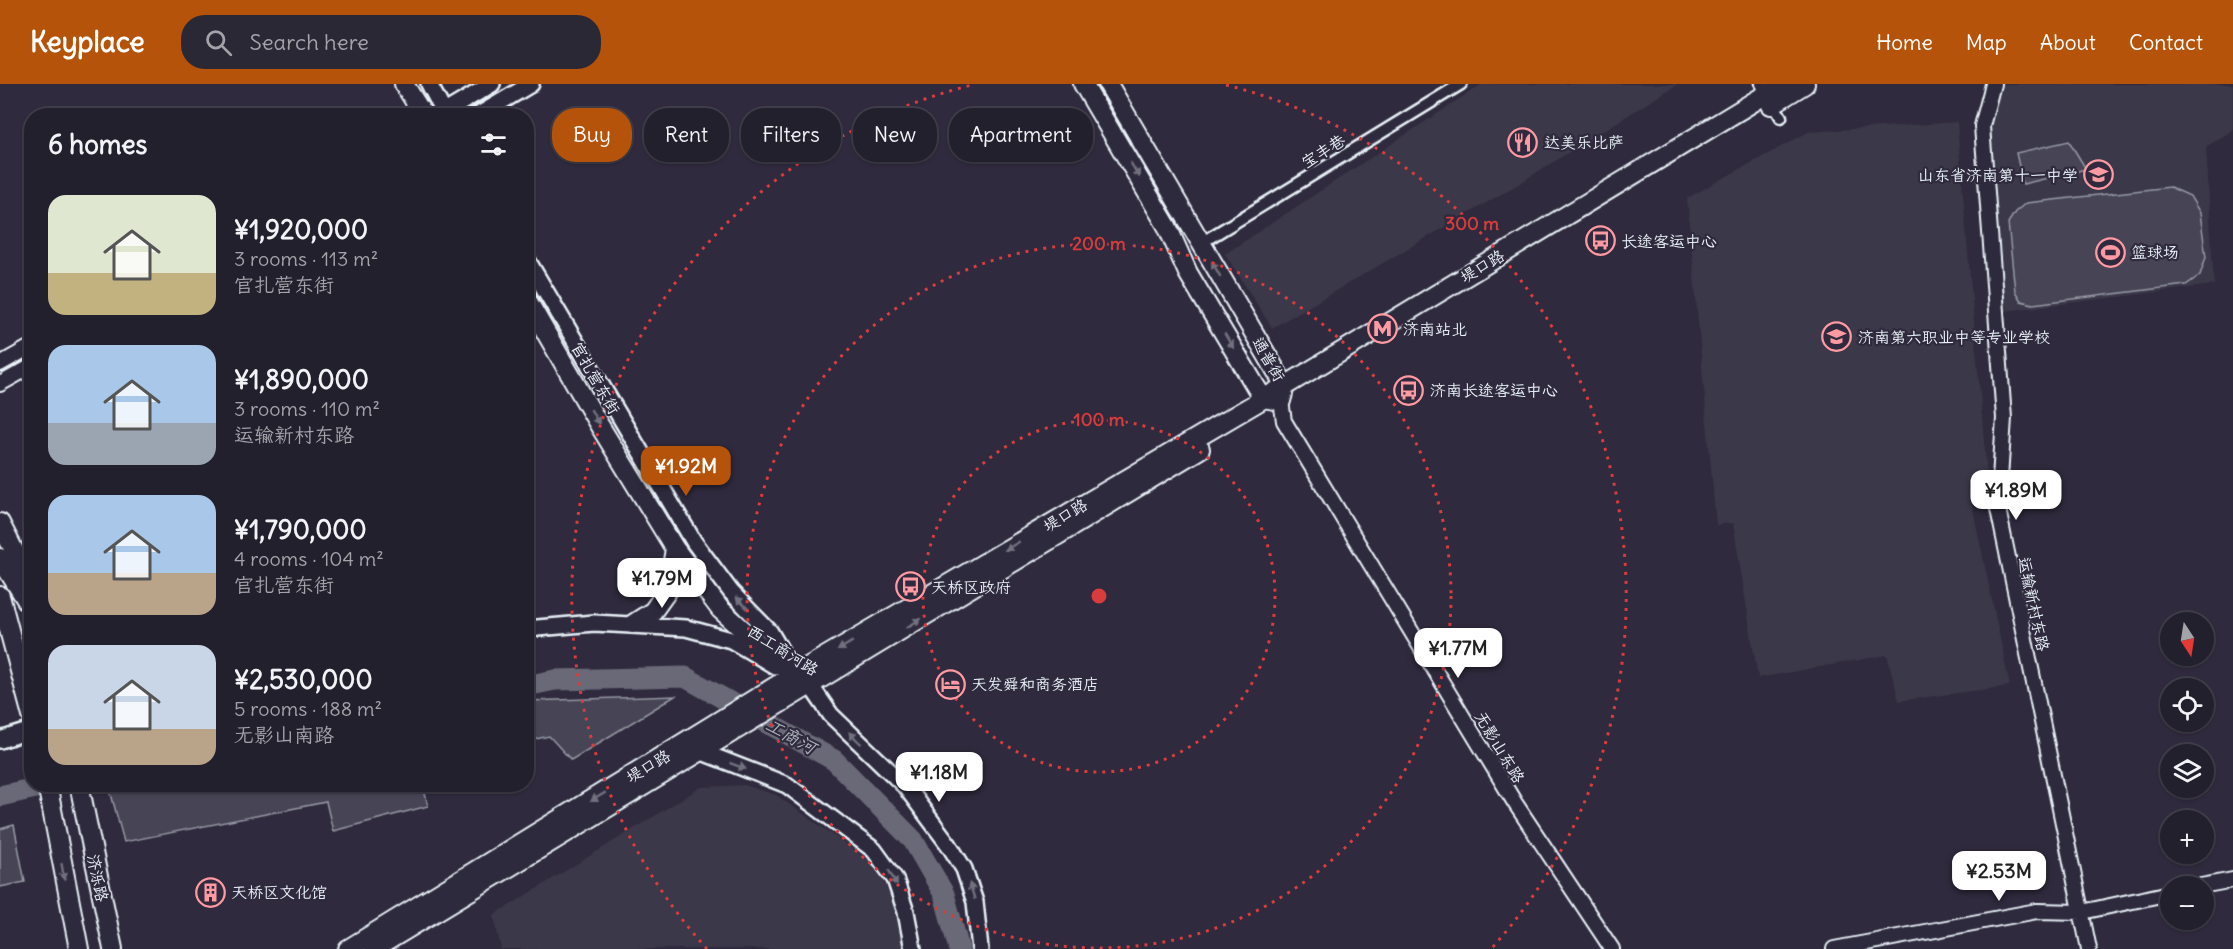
<!DOCTYPE html>
<html lang="en">
<head>
<meta charset="utf-8">
<style>
	:root { --surface:#23202e; --page:#2b2836; --text:#f1f3f6; --muted:#a3a3aa; --line:#403e4a; --accent:#b45309 }
	body { margin:0; font-family:Delius,"LXGW WenKai TC",sans-serif; background:var(--page); color:var(--text); height:100vh; display:flex; flex-direction:column; font-size:22px; white-space:nowrap }
	* { box-sizing:border-box; margin:0 }
	p { font-size:20px; color:var(--muted) }
	.icon { flex:none; width:33px; height:33px; fill:none; stroke:currentColor; stroke-width:2; stroke-linecap:round; stroke-linejoin:round }
	.map { position:relative; flex:1; overflow:hidden }
	.panel { position:absolute; left:24px; top:24px; width:510px; height:684px; display:flex; flex-direction:column; background:var(--surface); border-radius:24px; box-shadow:0 2px 4px #0004,0 0 0 2px var(--line) }
	.panel>* { flex:none }
	.guide { position:absolute; left:552px; top:24px; width:570px; height:54px; display:flex; gap:12px }
	.needle { width:39px; rotate:168deg }
	.controls { position:absolute; left:2160px; top:528px; display:grid; gap:12px }
	.controls a { display:grid; place-items:center; width:54px; height:54px; border-radius:50%; background:var(--surface); box-shadow:0 2px 4px #0004,0 0 0 2px var(--line); font-size:30px }
	.price { position:absolute; translate:-50% -51px; padding:0 14px; border-radius:12px; background:#fff; color:#222; font-size:20px; line-height:39px; filter:drop-shadow(0 2px 3px #0008) }
	.price::after { content:''; position:absolute; left:50%; top:36px; width:18px; height:14px; margin-left:-9px; background:inherit; clip-path:polygon(0 0,100% 0,50% 100%) }
	.price.on { background:var(--accent); color:#fff }
	ul { padding:0; list-style:none }
	li { display:flex; align-items:center; gap:18px; height:150px; padding:0 24px }
	li span { display:grid; place-items:center; flex:none; width:168px; height:120px; border-radius:18px; color:#555 }
	li>.icon { margin-inline-start:auto }
	span .icon { width:72px; height:72px; fill:#fffc; stroke-width:1 }
	li b { font-size:26px }
	h2 { display:flex; justify-content:space-between; align-items:center; height:72px; padding:0 24px; font-size:26px }
	.chip { padding:0 21px; border-radius:24px; background:var(--surface); box-shadow:0 2px 4px #0004,0 0 0 2px var(--line); font-size:21px; line-height:54px }
	.chip.on { background:var(--accent); color:#fff }
	header { display:flex; align-items:center; gap:36px; box-sizing:border-box; height:84px; padding:0 30px; background:var(--accent); color:#fff }
	header strong { font-size:28px }
	nav { display:flex; gap:33px; margin-inline-start:auto; font-size:21px }
	.search { width:420px; height:54px; background:var(--page); display:flex; align-items:center; gap:15px; box-sizing:border-box; padding:0 21px; border-radius:24px; color:var(--muted); font-size:22px }
	.map>svg:first-child { display:block }
</style>
</head>
<body>
<header>
<strong>Keyplace</strong>
<div class="search"><svg class="icon" aria-label="search" viewBox="0 0 24 24"><circle cx="10" cy="10" r="6"/><path d="M15 15l6 6"/></svg>Search here</div>
<nav><a>Home</a><a>Map</a><a>About</a><a>Contact</a></nav>
</header>
<div class="map">
<svg width="2233" height="865" viewBox="0 0 2233 865">
	<rect width="100%" height="100%" fill="#2f2a3d"/>
	<filter id="ink" filterUnits="userSpaceOnUse"><feTurbulence type="fractalNoise" baseFrequency=".0167" numOctaves="2"/><feDisplacementMap in="SourceGraphic" scale="12" xChannelSelector="R" yChannelSelector="G"/><feConvolveMatrix kernelMatrix="1 2 1 2 8 2 1 2 1" color-interpolation-filters="sRGB"/></filter>
	<g filter="url(#ink)">
		<path fill="#3b3749" d="M1482 0H1678L1517 101 1272 244 1225 170Z
			M2003 0H2233V46L2206 63 2214 201 2004 227 1986 43Z
			M1957 38 1987 391 1968 401 2010 602 1899 617 1887 571 1758 594 1733 439 1716 441 1687 114 1808 48Z
			M745 701 776 711 876 781 898 830 904 865H501L494 831 701 703Z"/>
		<path fill="#464455" stroke="#979aa6" stroke-width="1.5" d="M2069 57 2086 85 2023 100 2016 69Z
			M2170 103 2190 112 2200 129 2206 173 2200 191 2186 201 2033 220 2021 217 2015 207 2008 139 2015 128 2026 119Z
			M675 612 571 676 549 652 527 657V617Z
			M136 701H423L428 722 333 747 326 718 124 758 110 706Z
			M14 741 25 798 0 803V745Z"/>
		<g fill="none" stroke-linecap="round" stroke-linejoin="round">
			<path stroke="#696978" stroke-width="21" d="M526 602 555 596 685 593 834 676 913 756 944 810 959 865
				M0 712 53 700"/>
			<defs>
				<path id="minor" d="M1761 0 1781 33
					M1201 159 1461 0"/>
				<path id="tertiary" d="M1993 0 1982 42 2004 334 1998 425 2089 865
					M0 280 32 262
					M0 300 32 282
					M1281 317 1284 337 1515 719 1612 865
					M2201 802 2233 796
					M1834 865 2037 827 2082 828 2170 809"/>
				<path id="secondary" d="M429 0 446 32
					M445 28 492 0
					M477 32 531 0
					M526 174 694 458 731 508 770 548 790 582
					M526 545 594 539 686 544 731 556 775 582
					M801 597 811 602 831 631 905 702 949 761 964 785 975 818 980 865
					M0 656 32 646
					M692 664 787 701 874 766 895 795 906 828 913 865"/>
				<path id="primary" d="M404 0 424 32
					M1083 0 1167 142 1188 189 1256 303 1263 314 1281 317 1285 302 1108 0
					M1771 21 1805 0
					M526 214 598 339 675 465 720 525 786 585
					M0 439 23 484 32 509
					M633 540 653 527 668 506 675 465
					M348 865 792 592 1285 302 1783 0
					M374 865 1200 365"/>
				<path id="trunk" d="M0 474 32 525
					M0 512 32 632
					M47 700 79 865
					M79 700 113 865"/>
			</defs>
			<use href="#minor" stroke="#e8f1f8" stroke-width="15"/>
			<use href="#tertiary" stroke="#e8f1f8" stroke-width="18"/>
			<use href="#secondary" stroke="#e8f1f8" stroke-width="20"/>
			<use href="#primary" stroke="#e8f1f8" stroke-width="22"/>
			<use href="#trunk" stroke="#e8f1f8" stroke-width="22"/>
			<use href="#minor" stroke="#2f2a3d" stroke-width="10"/>
			<use href="#tertiary" stroke="#2f2a3d" stroke-width="14"/>
			<use href="#secondary" stroke="#2f2a3d" stroke-width="15"/>
			<use href="#primary" stroke="#2f2a3d" stroke-width="18"/>
			<use href="#trunk" stroke="#2f2a3d" stroke-width="18"/>
		</g>
		<defs><path id="oneway-solid" d="M-6-.8H1V-3.2L6.5 0L1 3.2V.8H-6Z" transform="scale(1.5)"/></defs>
		<g fill="#70707e">
			<use href="#oneway-solid" transform="translate(1135 86) rotate(59)"/>
			<use href="#oneway-solid" transform="translate(1216 185) rotate(-120)"/>
			<use href="#oneway-solid" transform="translate(1229 257) rotate(59)"/>
			<use href="#oneway-solid" transform="translate(595 333) rotate(60)"/>
			<use href="#oneway-solid" transform="translate(1012 462) rotate(149)"/>
			<use href="#oneway-solid" transform="translate(742 519) rotate(-135)"/>
			<use href="#oneway-solid" transform="translate(914 539) rotate(-31)"/>
			<use href="#oneway-solid" transform="translate(845 562) rotate(149)"/>
			<use href="#oneway-solid" transform="translate(855 654) rotate(-136)"/>
			<use href="#oneway-solid" transform="translate(738 682) rotate(21)"/>
			<use href="#oneway-solid" transform="translate(598 713) rotate(149)"/>
			<use href="#oneway-solid" transform="translate(63 788) rotate(80)"/>
			<use href="#oneway-solid" transform="translate(893 794) rotate(61)"/>
			<use href="#oneway-solid" transform="translate(972 807) rotate(-108)"/>
		</g>
	</g>
	<g fill="none" stroke="#d83c3d" stroke-width="3" stroke-dasharray="3 6">
		<circle cx="1099" cy="512" r="176"/>
		<circle cx="1099" cy="512" r="352"/>
		<path d="M707 865A527 527 0 0 1 972 1M1226 1A527 527 0 0 1 1491 865"/>
	</g>
	<defs>
		<symbol id="restaurant-ring" viewBox="-11 -11 22 22"><circle r="9.5" fill="#2f2a3d" stroke="#ff9aa2" stroke-width="1.5"/><path d="M-5-6h1v4h1v-4h1v4h1v-4h1v5L-1.5 .5V6h-2V.5L-5-1ZM5-6V6H3V1.5H1.5Q1.5-4 5-6Z" fill="#ff9aa2"/></symbol>
		<symbol id="school-ring" viewBox="-11 -11 22 22"><circle r="9.5" fill="#2f2a3d" stroke="#ff9aa2" stroke-width="1.5"/><path d="M0-5L7-2L0 1L-7-2ZM-4 1L0 2.5L4 1V4Q0 6-4 4Z" fill="#ff9aa2"/></symbol>
		<symbol id="bus-ring" viewBox="-11 -11 22 22"><circle r="9.5" fill="#2f2a3d" stroke="#ff9aa2" stroke-width="1.5"/><path d="M-5-6H5V4H4V6H2V4H-2V6H-4V4H-5ZM-3.5-4V0h7V-4ZM-3.5 1.2v1.5H-2V1.2ZM2 1.2v1.5H3.5V1.2Z" fill="#ff9aa2"/></symbol>
		<symbol id="stadium-ring" viewBox="-11 -11 22 22"><circle r="9.5" fill="#2f2a3d" stroke="#ff9aa2" stroke-width="1.5"/><path d="M0-5a6.5 5 0 1 0 0 10a6.5 5 0 1 0 0-10ZM-3.5-1.8h7v3.6h-7Z" fill="#ff9aa2"/></symbol>
		<symbol id="metro-ring" viewBox="-11 -11 22 22"><circle r="9.5" fill="#2f2a3d" stroke="#ff9aa2" stroke-width="1.5"/><path d="M-5.5 5V-5H-3L0 0L3-5H5.5V5H3V-.5L0 4L-3-.5V5Z" fill="#ff9aa2"/></symbol>
		<symbol id="hotel-ring" viewBox="-11 -11 22 22"><circle r="9.5" fill="#2f2a3d" stroke="#ff9aa2" stroke-width="1.5"/><path d="M-6-4.5h1.5V1H6V5H4.5V3h-9V5H-6ZM-4 0a1.8 1.8 0 1 1 3.6 0ZM.5 0V-2.5h3Q6-2.5 6 0Z" fill="#ff9aa2"/></symbol>
		<symbol id="building-ring" viewBox="-11 -11 22 22"><circle r="9.5" fill="#2f2a3d" stroke="#ff9aa2" stroke-width="1.5"/><path d="M-4-6H4V6H1V3H-1V6H-4ZM-2.5-4.3h1.7v1.8h-1.7ZM.8-4.3h1.7v1.8H.8ZM-2.5-1h1.7V.8h-1.7ZM.8-1h1.7V.8H.8Z" fill="#ff9aa2"/></symbol>
	</defs>
	<g fill-rule="evenodd">
		<use href="#restaurant-ring" x="1506" y="42" width="33" height="33"/>
		<use href="#school-ring" x="2082" y="74" width="33" height="33"/>
		<use href="#bus-ring" x="1584" y="140" width="33" height="33"/>
		<use href="#stadium-ring" x="2094" y="152" width="33" height="33"/>
		<use href="#metro-ring" x="1366" y="228" width="33" height="33"/>
		<use href="#school-ring" x="1820" y="236" width="33" height="33"/>
		<use href="#bus-ring" x="1392" y="290" width="33" height="33"/>
		<use href="#bus-ring" x="894" y="486" width="33" height="33"/>
		<use href="#hotel-ring" x="934" y="584" width="33" height="33"/>
		<use href="#building-ring" x="194" y="792" width="33" height="33"/>
	</g>
	<g text-anchor="middle" dominant-baseline="central" stroke-width="4.5" stroke-linejoin="round" paint-order="stroke">
		<g font-size="16" fill="#e8f1f8" stroke="#2f2a3d" text-anchor="start">
			<text x="1544" y="58">达美乐比萨</text>
			<text x="2078" y="91" text-anchor="end">山东省济南第十一中学</text>
			<text x="1621" y="157">长途客运中心</text>
			<text x="2131" y="168">篮球场</text>
			<text x="1403" y="245">济南站北</text>
			<text x="1858" y="253">济南第六职业中等专业学校</text>
			<text x="1430" y="306">济南长途客运中心</text>
			<text x="931" y="503">天桥区政府</text>
			<text x="971" y="600">天发舜和商务酒店</text>
			<text x="231" y="808">天桥区文化馆</text>
		</g>
		<g font-size="16" fill="#e8f1f8" stroke="#2f2a3d">
			<text transform="translate(1323 67) rotate(-32)">宝丰巷</text>
			<text transform="translate(1482 182) rotate(-31)">堤口路</text>
			<text transform="translate(1269 275) rotate(60)">通普街</text>
			<text transform="translate(596 294) rotate(60)">官扎营东街</text>
			<text transform="translate(1065 431) rotate(-31)">堤口路</text>
			<text transform="translate(2034 520) rotate(78)">运输新村东路</text>
			<text transform="translate(783 566) rotate(32)">西工商河路</text>
			<text transform="translate(1500 663) rotate(59)">无影山东路</text>
			<text transform="translate(648 682) rotate(-31)">堤口路</text>
			<text transform="translate(98 794) rotate(78)">济泺路</text>
		</g>
		<g font-size="18" font-style="italic" fill="#afb4be" stroke="#2f2a3d">
			<text transform="translate(791 652) rotate(29)">工商河</text>
		</g>
	</g>
	<circle cx="1099" cy="512" r="9" fill="#d83c3d" stroke="#2f2a3d" stroke-width="3"/>
	<g font-size="18" text-anchor="middle" font-weight="bold" fill="#d83c3d" stroke="#2f2a3d" stroke-width="4.5" stroke-linejoin="round" paint-order="stroke">
		<text x="1472" y="146">300 m</text>
		<text x="1099" y="166">200 m</text>
		<text x="1099" y="342">100 m</text>
	</g>
</svg>
<div class="controls">
<a><svg class="needle" viewBox="-14 -14 28 28"><path d="M0-13l5 13h-10z" fill="#e53935"/><path d="M0 13l5-13h-10z" fill="#a3a3aa"/></svg></a>
<a><svg class="icon" aria-label="locate" viewBox="0 0 24 24"><circle cx="12" cy="12" r="6"/><path d="M12 2v4M12 18v4M2 12h4M18 12h4"/></svg></a>
<a><svg class="icon" aria-label="layers" viewBox="0 0 24 24"><path d="M12 4l9 5-9 5-9-5zM3 14l9 5 9-5"/></svg></a>
<a>+</a>
<a>−</a>
</div>
<b class="price on" style="left:686px;top:413px">¥1.92M</b>
<b class="price" style="left:2016px;top:437px">¥1.89M</b>
<b class="price" style="left:662px;top:525px">¥1.79M</b>
<b class="price" style="left:1458px;top:595px">¥1.77M</b>
<b class="price" style="left:939px;top:719px">¥1.18M</b>
<b class="price" style="left:1999px;top:818px">¥2.53M</b>
<div class="guide">
<a class="chip on">Buy</a>
<a class="chip">Rent</a>
<a class="chip">Filters</a>
<a class="chip">New</a>
<a class="chip">Apartment</a>
</div>
<section class="panel">
<h2>6 homes<svg class="icon" aria-label="filters" viewBox="0 0 24 24"><path d="M4 7h16M4 17h16"/><circle cx="9" cy="7" r="2"/><circle cx="15" cy="17" r="2"/></svg></h2>
<ul>
<li><span style="background:linear-gradient(#dfe7d0 65%,#c2b280 0)"><svg class="icon" aria-label="home" viewBox="0 0 24 24"><path d="M3 11l9-7 9 7M6 9v11h12V9"/></svg></span><div><b>¥1,920,000</b><p>3 rooms · 113 m²</p><p>官扎营东街</p></div></li>
<li><span style="background:linear-gradient(#a9c7e8 65%,#9aa5b1 0)"><svg class="icon" aria-label="home" viewBox="0 0 24 24"><path d="M3 11l9-7 9 7M6 9v11h12V9"/></svg></span><div><b>¥1,890,000</b><p>3 rooms · 110 m²</p><p>运输新村东路</p></div></li>
<li><span style="background:linear-gradient(#a9c7e8 65%,#b9a48a 0)"><svg class="icon" aria-label="home" viewBox="0 0 24 24"><path d="M3 11l9-7 9 7M6 9v11h12V9"/></svg></span><div><b>¥1,790,000</b><p>4 rooms · 104 m²</p><p>官扎营东街</p></div></li>
<li><span style="background:linear-gradient(#c9d6e8 70%,#b9a48a 0)"><svg class="icon" aria-label="home" viewBox="0 0 24 24"><path d="M3 11l9-7 9 7M6 9v11h12V9"/></svg></span><div><b>¥2,530,000</b><p>5 rooms · 188 m²</p><p>无影山南路</p></div></li>
</ul>
</section>
</div>
</body>
</html>
